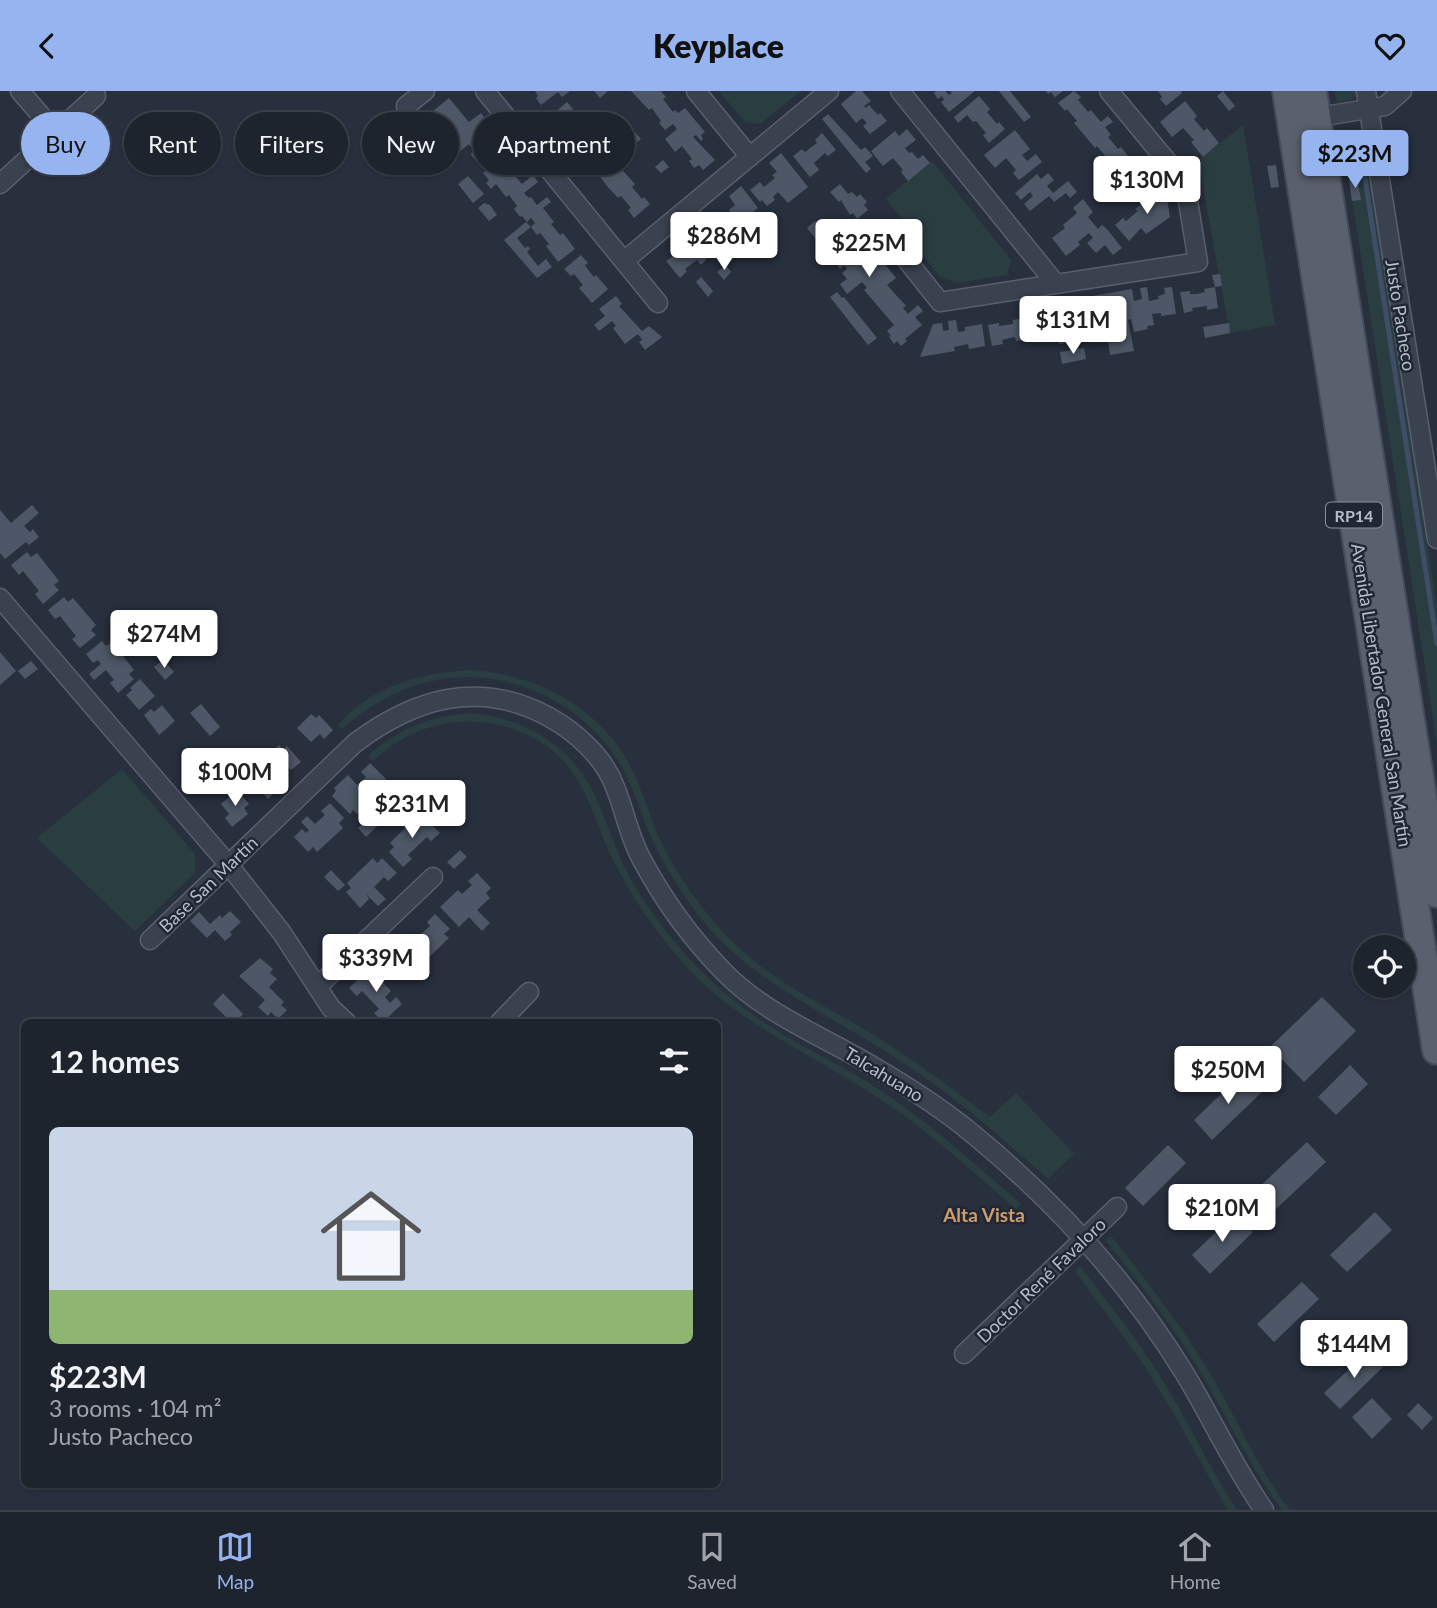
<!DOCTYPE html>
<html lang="en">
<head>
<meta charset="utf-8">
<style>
	:root { --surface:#1e242e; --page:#262c36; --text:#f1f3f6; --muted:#a1a4aa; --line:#3c414a; --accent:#96b4f0 }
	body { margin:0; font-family:Lato,sans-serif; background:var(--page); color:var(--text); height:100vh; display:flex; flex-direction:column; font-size:26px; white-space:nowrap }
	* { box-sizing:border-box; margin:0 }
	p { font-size:23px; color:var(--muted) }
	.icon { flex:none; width:38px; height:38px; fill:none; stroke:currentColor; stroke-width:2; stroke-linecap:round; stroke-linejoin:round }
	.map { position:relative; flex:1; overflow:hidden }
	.drawer { position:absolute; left:21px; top:928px; width:700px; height:469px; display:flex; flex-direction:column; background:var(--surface); border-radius:10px; box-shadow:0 2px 5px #0004,0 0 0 2px var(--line) }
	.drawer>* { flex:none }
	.banner { position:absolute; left:21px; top:21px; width:700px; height:63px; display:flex; gap:14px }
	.buttons { position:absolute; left:1353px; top:844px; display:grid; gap:14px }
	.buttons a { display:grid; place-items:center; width:63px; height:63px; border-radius:50%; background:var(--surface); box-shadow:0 2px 5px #0004,0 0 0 2px var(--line); font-size:35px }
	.price { position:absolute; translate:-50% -60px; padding:0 16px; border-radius:7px; background:#fff; color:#222; font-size:23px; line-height:46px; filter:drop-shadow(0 2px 4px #0008) }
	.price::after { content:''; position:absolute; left:50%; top:42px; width:21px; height:16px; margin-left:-10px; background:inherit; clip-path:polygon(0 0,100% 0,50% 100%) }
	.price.selected { background:var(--accent); color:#111 }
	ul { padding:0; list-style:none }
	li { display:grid; align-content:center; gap:14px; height:371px; padding:0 28px }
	li span { display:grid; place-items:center; height:217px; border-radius:10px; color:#555 }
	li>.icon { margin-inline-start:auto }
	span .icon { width:126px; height:126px; fill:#fffc; stroke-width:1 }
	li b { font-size:30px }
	h2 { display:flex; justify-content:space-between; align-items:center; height:84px; padding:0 28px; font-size:30px }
	.tag { padding:0 24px; border-radius:32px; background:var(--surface); box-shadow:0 2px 5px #0004,0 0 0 2px var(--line); font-size:24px; line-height:63px }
	.tag.selected { background:var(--accent); color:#111 }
	header { display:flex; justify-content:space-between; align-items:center; height:91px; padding:0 28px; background:var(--accent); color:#111; font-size:32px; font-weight:800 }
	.dock { display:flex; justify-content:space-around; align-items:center; height:98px; border-top:2px solid var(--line); background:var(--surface); font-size:19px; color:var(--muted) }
	.dock a { display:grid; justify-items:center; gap:4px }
	.dock .selected { color:var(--accent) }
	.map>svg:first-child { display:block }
</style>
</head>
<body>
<header><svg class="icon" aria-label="back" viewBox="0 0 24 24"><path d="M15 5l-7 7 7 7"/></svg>Keyplace<svg class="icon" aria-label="heart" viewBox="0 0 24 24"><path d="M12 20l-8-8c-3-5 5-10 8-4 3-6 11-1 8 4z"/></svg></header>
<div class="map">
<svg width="1437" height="1419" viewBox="0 0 1437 1419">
	<rect width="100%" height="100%" fill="#28303e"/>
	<path fill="#2a3e41" d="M719 0H801L760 33 745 31Z
		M1334 0H1356L1357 4 1352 8 1337 11Z
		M1243 34 1275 234 1230 242 1200 81 1194 73Z
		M1357 39 1363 42 1437 516V653L1342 43Z
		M932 70 1011 169 1007 184 957 192 940 186 919 159V148L886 108Z
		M468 579C536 582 605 618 634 683 645 707 652 733 664 757 686 799 716 838 752 868 786 897 826 915 864 938 908 965 949 995 990 1026L1016 1002 1074 1063 1048 1088C1000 1045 953 1004 899 969 843 932 786 907 735 863 700 832 674 793 654 752 642 728 636 702 623 678 595 627 541 592 482 587 429 582 382 603 342 638L338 634C370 596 420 582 468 579Z
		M471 622C522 627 566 651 591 697 605 723 613 753 626 779 638 803 654 825 670 845 698 880 731 910 768 934 806 959 848 977 886 1003 934 1036 977 1075 1021 1113L1016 1118C972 1080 929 1040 880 1008 809 961 735 933 678 866 652 836 631 804 613 769 590 722 586 676 534 647 480 618 417 628 373 670L368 665C398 637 431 625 471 622Z
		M122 678 195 763V782L135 840 37 747Z
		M1111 1145C1148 1191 1184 1238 1214 1289 1239 1333 1259 1379 1290 1419H1282C1253 1379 1232 1337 1208 1294 1179 1243 1143 1196 1106 1150Z
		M1080 1175C1111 1215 1142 1254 1168 1298 1192 1338 1211 1380 1237 1419H1228L1224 1413 1177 1328 1144 1274 1075 1180Z"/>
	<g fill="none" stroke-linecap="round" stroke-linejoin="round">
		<path stroke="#3f4d66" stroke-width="5" d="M1358 42 1437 553"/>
	</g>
	<path fill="#4e5767" d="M535 0H570L562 6 558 1 541 14 536 7 538 5Z
		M594 0H608L600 7Z
		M631 0H661L666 6 663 8 673 21 675 19 678 22 685 17 705 41 701 44 703 48 701 50 696 44 693 46 715 69 703 79 699 74 694 77 689 70 692 68 682 55 675 61 665 48 677 38 673 33 665 39 659 32 661 30 652 17 649 19Z
		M856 0H862L871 10 864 15 866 17 869 14 878 24 880 22 887 30 870 43 863 35 867 32 862 27 856 32 841 13Z
		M936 0H945L949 4 952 2 950 0H975L949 21 941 11 944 9 942 5 938 8 934 2Z
		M999 0H1010L1031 26 1024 31Z
		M1046 0H1063L1055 6 1051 1 1048 3Z
		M1074 0 1081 6 1078 9 1088 21 1091 19 1101 31 1108 25 1113 31 1105 36 1111 44 1108 46 1118 58 1121 56 1131 69 1109 87 1105 82 1111 77 1104 70 1107 67 1097 55 1095 57 1080 39 1074 32 1077 30 1067 18 1065 20 1058 12Z
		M1158 0H1181L1182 2 1166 15 1160 8 1162 6Z
		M1223 0 1235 15 1229 20 1217 5Z
		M979 5 990 18 987 21 997 33 999 31 1005 38 989 52 983 44 986 42 976 30 973 31 967 24 958 32 954 26Z
		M449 7 469 31 481 22 491 35 482 43 494 57 490 60 494 64 498 69 501 67 506 74 514 67 527 77 516 86 522 93 533 84 538 91 524 102 529 107 531 106 537 114 547 106 551 111 543 117 554 131 551 133 560 144 563 142 575 158 558 171 546 155 549 153 540 142 537 144 531 136 535 132 531 127 527 131 522 125 520 126 514 118 517 115 509 104 506 106 496 93 491 98 486 92 489 89 483 82 487 79 479 67 476 70 471 64 473 58 469 53 454 65 439 46 437 48 432 42 439 37 443 43 452 36 447 30 443 33 433 20Z
		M1185 10 1197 25 1194 28 1204 40 1207 37 1219 52 1203 66 1191 51 1194 49 1183 37 1172 46 1160 31Z
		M567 11 573 18 570 21 580 33 583 31 593 44 601 37 614 52 606 59 604 56 601 58 606 65 612 60 618 67 614 70 635 93 632 96 642 108 644 106 650 113 634 127 628 119 631 117 621 105 618 107 607 95 597 82 600 80 590 67 587 70 572 52 567 44 569 42 559 30 557 32 551 25Z
		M828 23 861 59 865 56 873 65 865 71 871 78 866 82 822 28Z
		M417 32 433 51 427 56 411 37Z
		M907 38 916 49 905 57 909 62 912 61 918 68 923 64 930 72 908 90 901 81 903 79 893 67 883 75 871 60 895 40 899 45Z
		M1015 39 1030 58 1022 64 1027 70 1036 63 1042 71 1019 89 1013 82 1016 79 1006 67 995 77 984 64Z
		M635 41 641 48 636 52 630 45Z
		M822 42 836 59 828 65 825 62 814 72 819 79 810 86 793 65 802 58 805 61 817 52 815 49Z
		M781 62 808 96 788 112 778 101 773 106 775 109 767 115 762 109 760 111 750 99 760 91 764 96 775 87 772 84 777 81 769 72Z
		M663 69 669 76 661 82 655 76Z
		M1276 74 1279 96 1271 97 1267 75Z
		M1048 82 1054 89 1047 95 1053 102 1068 90 1077 101 1070 107 1066 102 1054 111 1049 105 1030 120 1024 113 1033 105 1030 101 1021 109 1015 102 1037 83 1041 88Z
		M468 85 484 103 473 112 458 93Z
		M1357 87 1361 109 1352 110 1349 89Z
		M840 93 848 103 852 101 857 106 860 103 867 111 864 114 868 119 857 128 853 122 850 124 841 109 839 111 830 101Z
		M741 95 758 117 747 126 750 130 742 136 739 133 728 142 731 146 722 153 708 135 716 128 719 132 731 122 729 119 735 114 729 105Z
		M1165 95 1170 126 1146 143 1141 137 1129 150 1115 134 1123 127 1126 130 1138 120 1135 118Z
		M1083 108 1093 121 1088 126 1098 138 1102 134 1107 138 1122 157 1113 164 1105 154 1096 162 1087 152 1093 147 1089 142 1078 151 1080 154 1066 165 1052 147 1065 137 1063 134 1077 122 1073 117Z
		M484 112 490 114 497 124 489 130 478 117Z
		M815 130 826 145 838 135 854 153 863 146 869 154 860 162 864 166 873 158 896 187 887 194 906 215 903 217 908 223 918 214 923 220 915 226 922 234 905 248 907 250 901 255 897 250 894 253 889 246 891 245 887 240 894 234 864 199 867 197 862 191 847 203 840 193 847 188 842 182 847 178 844 174 840 178 807 137Z
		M526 131 531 136 517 147 525 157 528 155 530 158 527 161 538 175 546 168 552 176 537 187 504 149Z
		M696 136 714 160 701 174 697 169 685 178 687 180 680 187 666 170 675 164 677 167 688 158 683 152 691 146 688 142Z
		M581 164 588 172 585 174 589 180 594 186 596 184 608 198 592 212 579 197 583 194 574 183 571 185 564 178Z
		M726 174 731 181 724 189 717 181Z
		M1220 183 1222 195 1215 196 1212 184Z
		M701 186 713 200 708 206 696 191Z
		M1147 196 1149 210 1159 208 1158 205 1165 203 1164 197 1172 196 1176 223 1161 225V222L1152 223 1154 234 1147 235 1148 238 1134 241 1131 228 1128 229 1134 260 1110 264 1108 250 1123 248 1121 234 1113 235 1112 231 1088 238 1084 218 1077 219 1075 208 1132 198 1134 210 1142 208 1140 197Z
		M1215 196 1218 217 1207 219V215L1192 217 1193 220 1184 222 1180 201 1190 200V203H1197L1205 201 1204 198Z
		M837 201 842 207 844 206 877 247 868 254 830 206Z
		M616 205 622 213 619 215 642 240 649 235 662 246 645 259 639 251 642 249 638 243 625 253 613 237 616 235 612 230 599 240 594 234 605 225 599 218Z
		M1071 219H1077L1080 234H1073L1075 241 1064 243 1063 238 1050 241V245L1040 247 1036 226 1046 224 1047 227 1061 225 1060 221Z
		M1029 226 1033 247 1016 250 1015 246 1009 247 1002 249 1003 253 992 255 988 234 999 232V235L1013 233V229Z
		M956 229 958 241 965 240V236L982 233 985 255 969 258 968 253 954 256 955 260 920 266 933 233 942 232 943 240 949 239 948 230Z
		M1229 232 1230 242 1205 247 1203 236Z
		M1069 244 1070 251 1059 253 1058 246Z
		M1084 257 1086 268 1062 273 1060 261Z
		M32 414 39 422 24 435 30 441 33 438 39 446 29 454 26 451 5 468 0 462V419L11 432Z
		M27 461 31 466 37 462 59 490 54 494 59 499 43 513 35 503 39 500 23 480 19 484 11 474Z
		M64 506 68 511 73 507 96 534 91 539 96 544 80 557 72 548 76 545 60 525 55 528 48 519Z
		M102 550 106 555 112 551 134 579 129 583 134 588 118 602 110 592 114 589 106 579 94 589 89 583 101 573 98 569 93 572 86 563Z
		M0 561 16 580 0 594Z
		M163 569 174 581 165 589 154 576Z
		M31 570 38 578 25 588 18 580Z
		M140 588 155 605 139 619 126 604 132 599 130 597Z
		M201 613 220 636 210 645 190 622Z
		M162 614 175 630 159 644 144 624 151 618 154 621Z
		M311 623 316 627 319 624 333 639 324 648 320 643 311 651 297 637Z
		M279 654 283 659 287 655 301 671 291 679 287 675 278 683 264 668Z
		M370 672 386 688 382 692 386 696 357 723 353 719 350 723 332 705 336 700 334 697 348 684 357 694 366 686 361 681Z
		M258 680 275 701 268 708 250 686Z
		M237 699 249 713 244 717 248 723 232 736 225 727 229 723 221 713Z
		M402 700 408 706 402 712 396 706Z
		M330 712 344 727 339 732 343 737 317 761 313 756 308 761 294 746 302 738 306 742 309 739 301 731 307 725 315 733 325 724 321 720Z
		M380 717 388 725 366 746 358 737Z
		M424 726 440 742 431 750 427 746 408 764 412 768 403 776 389 761 394 756 390 752 415 727 419 731Z
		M460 759 467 766 454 778 447 771Z
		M373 767 377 772 382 767 397 782 388 790 384 786 374 796 386 808 378 815 366 803 369 808 360 817 346 801 351 797 347 792Z
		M331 779 345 794 338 800 324 786Z
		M477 782 491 797 486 802 490 807 477 819 490 832 482 840 469 826 459 836 440 816 458 799 462 803 472 794 468 790Z
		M230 820 241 831 230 841 232 844 225 850 215 839 207 847 190 830 199 821 210 833 220 824 222 827Z
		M435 823 450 838 444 843 449 847 423 872 418 867 413 872 399 857 408 849 411 852 430 835 427 831Z
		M260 867 273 878 270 882 277 888 269 896 284 911 281 914 287 919 278 928 271 921 268 925 258 916 265 909 239 885Z
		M370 877 391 900 385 906 390 912 396 906 402 913 383 931 374 922 379 918 362 900 357 905 349 897Z
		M223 902 243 923 236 931H231L213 913Z
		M1322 906 1356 940 1304 991 1270 956Z
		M1350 974 1368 993 1336 1024 1318 1006Z
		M1245 980 1263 1000 1212 1049 1194 1029Z
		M1307 1051 1326 1071 1275 1119 1256 1099Z
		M1168 1054 1186 1072 1143 1115 1125 1097Z
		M1375 1121 1392 1139 1347 1181 1330 1164Z
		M1235 1123 1253 1141 1210 1183 1192 1164Z
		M1302 1191 1319 1208 1274 1251 1257 1233Z
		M1368 1260 1383 1276 1340 1318 1324 1302Z
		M1372 1307 1392 1328 1372 1348 1352 1326Z
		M1418 1312 1433 1327 1422 1339 1407 1324Z"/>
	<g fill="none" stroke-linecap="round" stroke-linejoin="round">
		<defs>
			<path id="minor" d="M20 0 56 42
				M485 0 658 212
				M696 0 750 66
				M900 0 1056 193
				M1366 0 1437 448
				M406 15 425 0
				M1307 28 1385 15 1402 0
				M0 93 96 5
				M886 143 940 211 1198 171 1185 92 1109 0
				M624 170 829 0
				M0 507 228 773 282 842 331 917 346 931
				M150 849 355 652C415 607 479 588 549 626 576 641 604 666 615 696 625 720 629 746 642 769 664 810 690 846 723 880 763 922 822 945 871 974 907 995 942 1017 974 1044 1057 1112 1129 1192 1185 1283 1212 1328 1234 1376 1264 1419
				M317 896 433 786
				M500 931 529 901
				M964 1263 1117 1116"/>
			<path id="primary" d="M1287 0 1437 959
				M1312 0 1437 802"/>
		</defs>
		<use href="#minor" stroke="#59606c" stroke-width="21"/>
		<use href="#primary" stroke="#454b58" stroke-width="32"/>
		<use href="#minor" stroke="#3b424f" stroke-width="18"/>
		<use href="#primary" stroke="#5a616e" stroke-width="28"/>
	</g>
	<g text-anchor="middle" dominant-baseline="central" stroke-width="5" stroke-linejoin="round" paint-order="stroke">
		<rect fill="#202734" stroke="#8a919c" stroke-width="2" x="1326" y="411.5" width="56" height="25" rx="5"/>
		<g font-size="16" font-weight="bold" fill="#b8bec9">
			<text x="1354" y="424">RP14</text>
		</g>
		<g font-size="18" fill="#b8bec9" stroke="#202734">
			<text transform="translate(1401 224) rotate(81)">Justo Pacheco</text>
			<text transform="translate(1382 604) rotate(81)">Avenida Libertador General San Martín</text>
			<text transform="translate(208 793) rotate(-44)">Base San Martín</text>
			<text transform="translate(884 983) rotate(31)">Talcahuano</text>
			<text transform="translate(1041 1189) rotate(-44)">Doctor René Favaloro</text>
		</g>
		<g font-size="19" font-weight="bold" fill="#cd9d6f" stroke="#202734">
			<text x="984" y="1123">Alta Vista</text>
		</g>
	</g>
</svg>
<div class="buttons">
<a><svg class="icon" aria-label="locate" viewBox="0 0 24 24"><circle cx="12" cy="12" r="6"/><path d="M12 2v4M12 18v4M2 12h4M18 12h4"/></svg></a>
</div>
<b class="price selected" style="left:1355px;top:99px">$223M</b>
<b class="price" style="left:1147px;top:125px">$130M</b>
<b class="price" style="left:724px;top:181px">$286M</b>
<b class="price" style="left:869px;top:188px">$225M</b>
<b class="price" style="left:1073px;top:265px">$131M</b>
<b class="price" style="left:164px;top:579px">$274M</b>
<b class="price" style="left:235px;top:717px">$100M</b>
<b class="price" style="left:412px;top:749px">$231M</b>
<b class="price" style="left:376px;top:903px">$339M</b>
<b class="price" style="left:1228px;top:1015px">$250M</b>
<b class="price" style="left:1222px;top:1153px">$210M</b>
<b class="price" style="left:1354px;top:1289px">$144M</b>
<div class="banner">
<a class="tag selected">Buy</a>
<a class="tag">Rent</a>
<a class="tag">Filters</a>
<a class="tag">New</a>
<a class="tag">Apartment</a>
</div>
<section class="drawer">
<h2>12 homes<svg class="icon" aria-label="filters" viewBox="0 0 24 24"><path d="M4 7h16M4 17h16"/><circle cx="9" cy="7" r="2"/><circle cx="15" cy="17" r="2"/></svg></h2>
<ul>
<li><span style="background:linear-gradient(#c9d6e8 75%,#8fb573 0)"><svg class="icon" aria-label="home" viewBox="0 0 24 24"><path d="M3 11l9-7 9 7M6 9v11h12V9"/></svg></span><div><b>$223M</b><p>3 rooms · 104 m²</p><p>Justo Pacheco</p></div></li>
</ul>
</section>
</div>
<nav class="dock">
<a class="selected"><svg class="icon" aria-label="map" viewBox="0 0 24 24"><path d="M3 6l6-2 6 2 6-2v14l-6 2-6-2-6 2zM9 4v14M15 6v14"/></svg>Map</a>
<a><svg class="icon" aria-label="saved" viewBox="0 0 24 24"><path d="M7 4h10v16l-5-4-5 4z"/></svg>Saved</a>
<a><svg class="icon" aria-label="home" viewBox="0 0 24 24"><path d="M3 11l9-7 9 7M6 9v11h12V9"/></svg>Home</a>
</nav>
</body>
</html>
